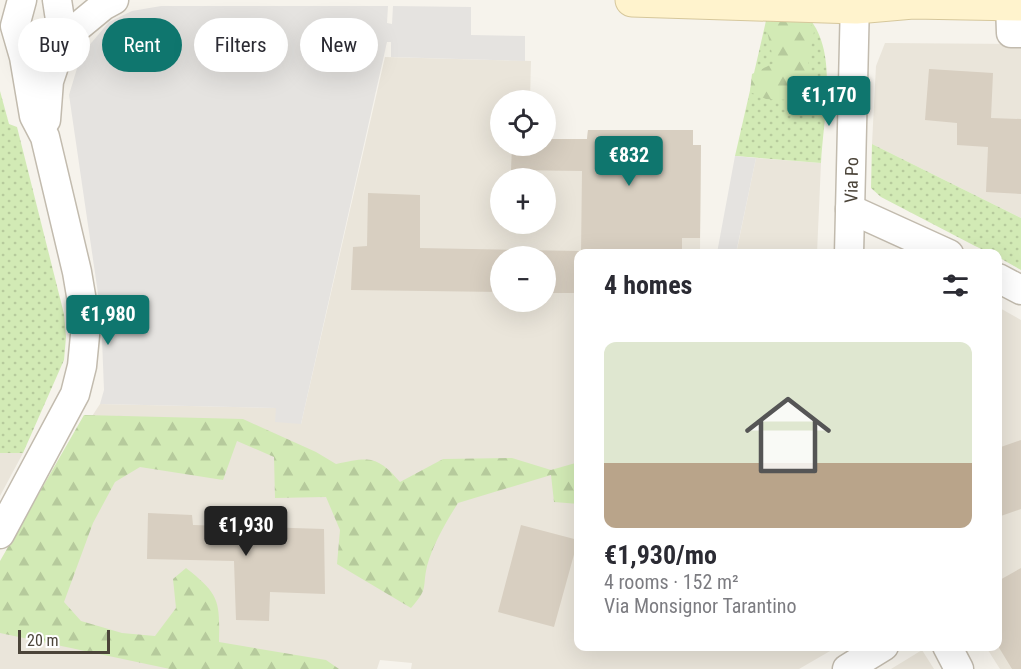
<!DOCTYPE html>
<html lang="en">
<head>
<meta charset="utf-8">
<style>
	:root { --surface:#fff; --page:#f2f2f3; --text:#2b2b33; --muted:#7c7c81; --accent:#0f766e }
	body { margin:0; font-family:"Roboto Condensed",sans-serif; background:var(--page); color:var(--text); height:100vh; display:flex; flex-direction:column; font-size:22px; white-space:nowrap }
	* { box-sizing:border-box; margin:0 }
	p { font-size:20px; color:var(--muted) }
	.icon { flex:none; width:33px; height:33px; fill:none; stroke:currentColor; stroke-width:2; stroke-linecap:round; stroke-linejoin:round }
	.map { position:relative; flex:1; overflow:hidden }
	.side { position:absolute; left:574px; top:249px; width:428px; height:402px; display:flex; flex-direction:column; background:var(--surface); border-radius:12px; box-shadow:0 6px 24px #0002 }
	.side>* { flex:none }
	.top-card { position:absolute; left:18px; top:18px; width:466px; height:54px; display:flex; gap:12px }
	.buttons { position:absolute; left:490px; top:90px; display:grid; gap:12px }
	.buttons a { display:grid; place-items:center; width:66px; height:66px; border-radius:50%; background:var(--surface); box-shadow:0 6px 24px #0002; font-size:30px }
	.scale { position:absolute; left:18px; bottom:15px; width:92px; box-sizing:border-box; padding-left:6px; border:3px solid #4b4439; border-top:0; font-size:16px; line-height:21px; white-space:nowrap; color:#4b4439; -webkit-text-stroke:4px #fff; paint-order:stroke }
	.price { position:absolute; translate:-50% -51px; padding:0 14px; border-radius:6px; background:var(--accent); color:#fff; font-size:20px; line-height:39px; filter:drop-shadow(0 2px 3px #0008) }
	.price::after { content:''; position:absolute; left:50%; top:36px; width:18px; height:14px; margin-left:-9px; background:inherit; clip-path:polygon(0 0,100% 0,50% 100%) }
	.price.selected { background:#222; color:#fff }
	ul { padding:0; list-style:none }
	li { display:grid; align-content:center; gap:12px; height:318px; padding:0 30px }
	li span { display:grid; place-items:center; height:186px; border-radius:12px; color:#555 }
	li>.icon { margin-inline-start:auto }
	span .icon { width:108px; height:108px; fill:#fffc; stroke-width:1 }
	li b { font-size:26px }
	h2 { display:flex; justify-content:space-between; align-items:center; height:72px; padding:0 30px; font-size:26px }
	.tag { padding:0 21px; border-radius:27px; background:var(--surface); box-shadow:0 6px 24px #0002; font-size:21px; line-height:54px }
	.tag.selected { background:var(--accent); color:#fff }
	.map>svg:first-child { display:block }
</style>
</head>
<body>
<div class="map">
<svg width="1021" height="669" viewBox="0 0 1021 669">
	<defs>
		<pattern id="grass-dots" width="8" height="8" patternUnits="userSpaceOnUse" patternTransform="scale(1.5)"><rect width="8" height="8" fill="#d2eab5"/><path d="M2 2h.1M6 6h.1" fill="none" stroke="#b6ca9c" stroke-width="1.8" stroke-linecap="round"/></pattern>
		<pattern id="forest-firs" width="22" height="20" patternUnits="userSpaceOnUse" patternTransform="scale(1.5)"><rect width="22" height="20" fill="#d2eab5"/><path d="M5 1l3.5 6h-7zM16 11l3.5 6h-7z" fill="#b6ca9c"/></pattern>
	</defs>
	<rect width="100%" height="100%" fill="#f6f3ec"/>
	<path fill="#eae5da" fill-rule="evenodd" d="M885 43 1021 44V218L872 144 876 66Z
		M385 57 531 61 530 100H501V146H546V139H587L588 130H682L693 145H701L700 252 731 253 579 254V646L837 647 799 669H411L412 663 380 660 377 669H0V569L8 545 100 404 276 408 301 424ZM501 178H546V224H501ZM501 256H546V302H501Z
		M756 158 821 163 817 253 736 254Z
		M998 307 1021 320V669H1000L986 647 998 646Z
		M0 453H23L0 496Z
		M922 650 934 669H891Z"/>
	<path fill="url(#grass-dots)" d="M768 12 806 15C840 49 823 118 821 163L735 156Z
		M0 91 9 124 17 127 64 314 66 337 64 360 23 453H0Z
		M872 144 1021 218V270L998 257V254L990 253 975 246 881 197 871 188Z"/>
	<path fill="url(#forest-firs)" d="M782 17 809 19 814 32 808 61 809 75 806 87 793 100 766 99 750 92 752 74 774 63 766 26Z
		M84 415 243 419 316 452 336 464C369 457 377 455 400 482L443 459 512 458 551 470 579 462V504L554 502 551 475 458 503C446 522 433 544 427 566 422 588 429 588 411 608L337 564 340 530 326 497 275 498 274 457 237 441 223 480 140 467 115 482 93 523 64 602 81 621 122 633 155 636 176 608 173 579 186 568C219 594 220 600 219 642L326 660 339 669H170L0 633V561Z"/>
	<path fill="#e5e3e0" d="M161 6H388L387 23 392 24 393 6 471 7V35L525 36V61L391 57V42H387L301 424 275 422 276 408 100 404 104 390 101 314 69 95 81 55 109 22 132 11Z
		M735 156 756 158 736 253H717Z"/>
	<path fill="#d8cfc1" d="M929 69 993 73 991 118 1021 119V194L986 192 988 147 957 145V123L925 120Z
		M588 130H693V145H701L700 238H682V254H581L582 171 511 170 512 146H546V139H587Z
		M368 193 420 195V248L579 251V293H546V256H501V292L351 290 353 247 367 246Z
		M1021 440V509L998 517V448Z
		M148 513 192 515 193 525 324 529 325 594 270 592 269 621 236 620 234 561 147 559Z
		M521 525 578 540 554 627 498 612Z
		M1021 568V669H1012L998 646V581Z"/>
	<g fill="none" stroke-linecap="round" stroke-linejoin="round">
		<defs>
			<g id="minor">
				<path d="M1010 4 1011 33H1021"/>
				<path d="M63 39 103 6 114 0"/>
				<path d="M46 120 49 81 63 39 57 0"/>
				<path d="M850 209 949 254"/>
				<path id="s1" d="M849 254 855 0"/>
				<path d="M998 278 1021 290"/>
				<path d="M0 534 75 394 82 366 86 325 77 272 45 137 34 116 24 57 15 26 22 0"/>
				<path d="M947 646 959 669"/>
				<path d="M847 669 884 646"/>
			</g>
			<path id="secondary" d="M632 0 856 7 913 2 1021 4"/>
		</defs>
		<use href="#minor" stroke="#c2bbae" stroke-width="31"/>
		<use href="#secondary" stroke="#d6c79b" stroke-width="35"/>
		<use href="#minor" stroke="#fff" stroke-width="28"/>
		<use href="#secondary" stroke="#fff3cd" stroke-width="33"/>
	</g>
	<g text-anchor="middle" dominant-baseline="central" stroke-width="5" stroke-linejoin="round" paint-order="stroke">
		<g font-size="18" fill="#4b4439" stroke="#fff">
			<text stroke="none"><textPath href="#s1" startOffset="74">Via Po</textPath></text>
		</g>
	</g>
</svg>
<div class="buttons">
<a><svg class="icon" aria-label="locate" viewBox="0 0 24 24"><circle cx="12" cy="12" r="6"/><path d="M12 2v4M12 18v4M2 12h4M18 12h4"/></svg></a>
<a>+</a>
<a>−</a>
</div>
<div class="scale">20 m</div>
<b class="price" style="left:829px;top:127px">€1,170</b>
<b class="price" style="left:629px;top:187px">€832</b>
<b class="price" style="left:108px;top:346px">€1,980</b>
<b class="price selected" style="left:246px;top:557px">€1,930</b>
<div class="top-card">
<a class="tag">Buy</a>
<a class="tag selected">Rent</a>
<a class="tag">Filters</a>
<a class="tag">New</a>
</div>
<section class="side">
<h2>4 homes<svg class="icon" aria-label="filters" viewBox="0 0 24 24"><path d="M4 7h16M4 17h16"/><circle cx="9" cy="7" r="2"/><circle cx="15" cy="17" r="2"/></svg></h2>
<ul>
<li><span style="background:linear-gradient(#dfe7d0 65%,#b9a48a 0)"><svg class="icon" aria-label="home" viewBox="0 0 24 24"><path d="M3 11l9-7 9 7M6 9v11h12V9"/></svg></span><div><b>€1,930/mo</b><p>4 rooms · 152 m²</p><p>Via Monsignor Tarantino</p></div></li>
</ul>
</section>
</div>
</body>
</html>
